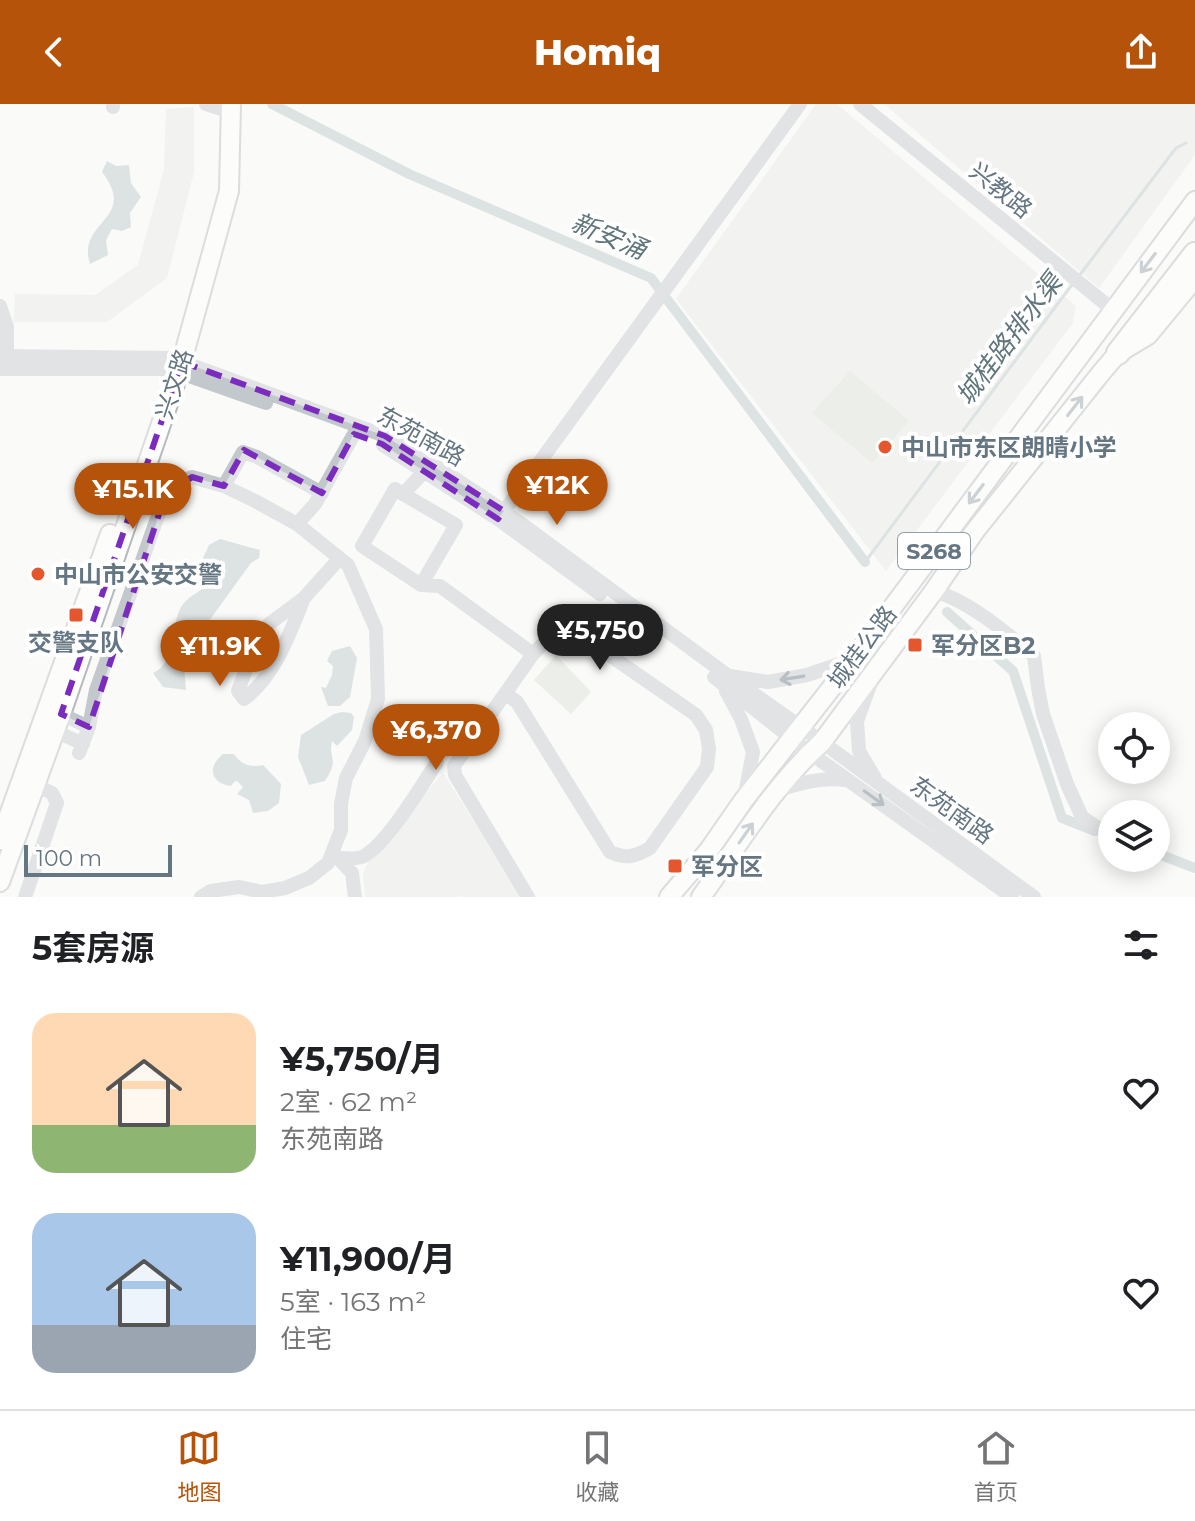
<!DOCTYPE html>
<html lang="zh">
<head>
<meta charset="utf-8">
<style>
	:root { --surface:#fff; --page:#f2f2f2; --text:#202124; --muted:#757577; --line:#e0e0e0; --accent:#b45309 }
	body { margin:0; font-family:Montserrat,"Noto Sans SC",sans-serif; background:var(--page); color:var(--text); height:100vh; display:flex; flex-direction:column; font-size:30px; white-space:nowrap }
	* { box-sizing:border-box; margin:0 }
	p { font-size:26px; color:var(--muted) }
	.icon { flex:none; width:44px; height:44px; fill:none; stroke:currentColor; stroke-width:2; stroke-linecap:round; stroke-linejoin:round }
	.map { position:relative; height:793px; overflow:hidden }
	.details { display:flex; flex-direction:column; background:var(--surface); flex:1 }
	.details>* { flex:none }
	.buttons { position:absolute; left:1098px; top:608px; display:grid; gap:16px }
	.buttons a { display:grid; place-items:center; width:72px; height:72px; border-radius:50%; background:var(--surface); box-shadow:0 4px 20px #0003; font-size:40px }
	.scale { position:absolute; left:24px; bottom:20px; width:148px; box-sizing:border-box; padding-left:8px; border:4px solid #657683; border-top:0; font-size:22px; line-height:28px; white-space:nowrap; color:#657683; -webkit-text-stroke:6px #fff; paint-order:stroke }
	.price { position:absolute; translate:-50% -68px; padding:0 18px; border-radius:28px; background:var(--accent); color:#fff; font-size:26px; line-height:52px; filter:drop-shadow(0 2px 4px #0008) }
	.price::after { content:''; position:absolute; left:50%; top:48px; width:24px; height:18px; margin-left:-12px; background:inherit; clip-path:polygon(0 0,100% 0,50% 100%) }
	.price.active { background:#222; color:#fff }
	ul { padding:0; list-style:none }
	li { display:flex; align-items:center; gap:24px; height:200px; padding:0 32px }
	li span { display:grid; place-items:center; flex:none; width:224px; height:160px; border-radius:24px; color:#555 }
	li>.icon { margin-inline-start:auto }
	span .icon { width:96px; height:96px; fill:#fffc; stroke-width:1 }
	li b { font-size:34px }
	h2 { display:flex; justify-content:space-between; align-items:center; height:96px; padding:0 32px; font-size:34px }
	header { display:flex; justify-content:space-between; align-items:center; height:104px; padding:0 32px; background:var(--accent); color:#fff; font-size:36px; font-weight:800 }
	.tab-bar { display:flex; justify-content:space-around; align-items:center; height:112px; border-top:2px solid var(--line); background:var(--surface); font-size:22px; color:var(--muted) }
	.tab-bar a { display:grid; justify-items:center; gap:4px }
	.tab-bar .active { color:var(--accent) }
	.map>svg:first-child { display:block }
</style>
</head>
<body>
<header><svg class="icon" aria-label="back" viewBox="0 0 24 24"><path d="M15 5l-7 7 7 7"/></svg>Homiq<svg class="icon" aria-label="share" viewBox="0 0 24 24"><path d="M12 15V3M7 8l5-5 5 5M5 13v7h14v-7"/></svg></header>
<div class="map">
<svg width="1195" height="793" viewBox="0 0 1195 793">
	<rect width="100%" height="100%" fill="#fafaf8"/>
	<path fill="#e8e9e9" d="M816 0H837L1076 202 1073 219 886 467 676 195Z
		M884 0H1195V51L1099 184Z
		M194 3V68L167 174 107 218H14L15 190 95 191 138 161 164 65 166 5Z
		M443 669 523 793H461L460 791 457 793H365L363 769 373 748Z"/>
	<path fill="#dadfd7" d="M850 267 909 317 872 359 812 309Z
		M556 551 591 588 571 610 534 576Z"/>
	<path fill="#bbc7cb" d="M107 57 116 62 129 61 131 79 141 93 130 109 131 123 122 127 112 125 106 136 108 151 90 160C76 116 139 116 102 68Z
		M220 435 260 446 259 454 251 459 206 521 184 562 186 586 163 583 153 569C179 557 168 521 183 500 189 492 201 487 209 480H214L218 475 214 466 207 464 203 454 209 441Z
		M350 542 357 554 350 593 340 602H328L321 583 326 584 332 571 333 562 327 557 332 547Z
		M342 608 351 609 354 613 352 626 337 642 332 637C328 657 340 653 325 677L309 681 298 653 301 631 334 610Z
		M223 650H234C241 661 251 664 263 661L281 680 279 699 268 707 253 709 249 696 237 690 243 683 237 677 234 678 231 682C210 679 207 663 223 650Z"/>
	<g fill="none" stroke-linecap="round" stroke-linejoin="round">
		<path stroke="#bbc7cb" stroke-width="3" d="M1079 172 1176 44 1186 39
			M865 458 1074 178"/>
		<path stroke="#bbc7cb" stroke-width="10" d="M272 0 409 70 651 174 865 458
			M947 508 1013 567 1062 714 1095 727
			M1156 749 1195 764"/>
		<defs>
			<path id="major" d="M0 736 110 430
				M0 778 61 610 179 268 229 87 231 0
				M669 793 709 746 743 697 854 555 1195 97
				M701 793C739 740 773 682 822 638L934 487 975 427 1101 269 1118 249 1148 231 1195 174"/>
			<path id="highway" d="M1118 249 1195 150"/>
		</defs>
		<use href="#major" stroke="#b5babe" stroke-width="22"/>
		<use href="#highway" stroke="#b4b9bd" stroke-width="26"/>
		<path stroke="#c3c8cc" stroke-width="14" d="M113 0V3
			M206 0 222 5
			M860 0 1113 206
			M0 202 7 223V252
			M0 252 172 254 385 332 418 350 504 407 727 571 822 638 1034 793
			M0 265H169L266 299
			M383 341 498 415 600 490
			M424 368 403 390 395 385 362 442 421 481 440 482 533 550 551 532 564 526 579 530 696 611 706 626 709 645 707 663 650 744C635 753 626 755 610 748L517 598 506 590
			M224 382 243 348 257 353 322 389
			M403 390 456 421 421 481
			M499 414 800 0
			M934 487C969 497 1007 529 1034 552L1038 584 1043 610 1067 680 1082 713 1107 730
			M304 494C290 529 275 572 244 595L238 587 251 552 269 520 304 494 339 455
			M730 572 768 578 807 571 854 555
			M714 573 810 649 1012 793
			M870 581 857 617 859 647 875 674
			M726 587 741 615 753 648 744 695
			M61 610 89 623
			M55 627 83 640
			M79 649 89 623 96 586 165 392 175 379 192 373 224 382 255 397 297 420
			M776 687C800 679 821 673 846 676
			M336 752 352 769 355 793
			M339 754C347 754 357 756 364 752 387 740 422 681 437 658
			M25 793 57 699 52 689 35 681
			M201 793 211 787 239 783 262 788 285 784 309 774 328 759 341 726V700L346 674 365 637 378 595 376 525 348 461 297 420 315 400 354 330
			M528 793 455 671 454 662 533 550"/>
		<use href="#major" stroke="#fff" stroke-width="18"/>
		<use href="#highway" stroke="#fff" stroke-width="22"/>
	</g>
	<defs><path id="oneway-shaft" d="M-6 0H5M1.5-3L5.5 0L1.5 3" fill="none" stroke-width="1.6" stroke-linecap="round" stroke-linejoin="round" transform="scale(2)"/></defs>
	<g stroke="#939fa8">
		<use href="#oneway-shaft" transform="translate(1148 159) rotate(127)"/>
		<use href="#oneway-shaft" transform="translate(1075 302) rotate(-52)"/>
		<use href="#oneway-shaft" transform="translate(976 390) rotate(127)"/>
		<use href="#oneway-shaft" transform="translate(746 729) rotate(-55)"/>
	</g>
	<g stroke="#6a7a87">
		<use href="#oneway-shaft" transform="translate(792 574) rotate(171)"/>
		<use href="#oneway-shaft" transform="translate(874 694) rotate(36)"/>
	</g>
	<path d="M0 0H1195V793H0ZM182 258 385 332 504 407 498 415 382 340 354 330 322 389 244 346 224 382 192 373 165 392 89 623 61 610Z" fill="#fafaf8" fill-opacity=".55" fill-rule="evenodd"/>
	<path fill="none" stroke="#7b2cbf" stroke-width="6" stroke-dasharray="16 10" stroke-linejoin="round" d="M182 258 385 332 504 407 498 415 382 340 354 330 322 389 244 346 224 382 192 373 165 392 89 623 61 610Z"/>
	<g fill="#e4572e" stroke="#fff" stroke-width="3">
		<circle cx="885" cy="343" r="8"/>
		<circle cx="38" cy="470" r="8"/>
		<rect x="68" y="503" width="16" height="16" rx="4"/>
		<rect x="907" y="533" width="16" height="16" rx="4"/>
		<rect x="667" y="754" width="16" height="16" rx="4"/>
	</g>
	<g text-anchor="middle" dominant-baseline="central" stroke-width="8" stroke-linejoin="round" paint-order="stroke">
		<rect fill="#fff" stroke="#939fa8" stroke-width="2" x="898" y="429" width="72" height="36" rx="6"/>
		<g font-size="22" font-weight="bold" fill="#657683">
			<text x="934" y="447">S268</text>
		</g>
		<g font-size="24" fill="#657683" stroke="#fff">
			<text transform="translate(1001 86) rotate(39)">兴教路</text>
			<text transform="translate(174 280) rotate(-72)">兴文路</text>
			<text transform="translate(421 332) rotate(29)">东苑南路</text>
			<text transform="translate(862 543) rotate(-53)">城桂公路</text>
			<text transform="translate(952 706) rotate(36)">东苑南路</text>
		</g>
		<g font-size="24" font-weight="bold" fill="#657683" stroke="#fff" text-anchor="start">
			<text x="901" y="343">中山市东区朗晴小学</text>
			<text x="54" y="470">中山市公安交警</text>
			<text x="76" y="538" text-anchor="middle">交警支队</text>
			<text x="931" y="541">军分区B2</text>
			<text x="691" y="762">军分区</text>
		</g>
		<g font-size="26" font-style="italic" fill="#60757c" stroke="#fff">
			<text transform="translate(609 132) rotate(23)">新安涌</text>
			<text transform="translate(1009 235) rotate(-53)">城桂路排水渠</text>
		</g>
	</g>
</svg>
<div class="buttons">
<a><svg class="icon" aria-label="locate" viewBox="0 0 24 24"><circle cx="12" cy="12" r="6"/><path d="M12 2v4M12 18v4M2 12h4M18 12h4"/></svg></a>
<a><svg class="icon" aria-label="layers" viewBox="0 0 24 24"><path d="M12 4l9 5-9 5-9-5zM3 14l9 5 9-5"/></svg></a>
</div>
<div class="scale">100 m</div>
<b class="price" style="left:557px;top:423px">¥12K</b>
<b class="price" style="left:133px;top:427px">¥15.1K</b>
<b class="price active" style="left:600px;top:568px">¥5,750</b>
<b class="price" style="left:220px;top:584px">¥11.9K</b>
<b class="price" style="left:436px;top:668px">¥6,370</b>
</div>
<section class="details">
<h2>5套房源<svg class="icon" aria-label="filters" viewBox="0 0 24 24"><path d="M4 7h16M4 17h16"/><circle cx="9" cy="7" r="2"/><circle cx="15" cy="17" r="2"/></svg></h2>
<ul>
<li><span style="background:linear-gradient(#ffd9b3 70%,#8fb573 0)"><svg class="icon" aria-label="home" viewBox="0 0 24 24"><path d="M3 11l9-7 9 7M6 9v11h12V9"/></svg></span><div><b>¥5,750/月</b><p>2室 · 62 m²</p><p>东苑南路</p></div><svg class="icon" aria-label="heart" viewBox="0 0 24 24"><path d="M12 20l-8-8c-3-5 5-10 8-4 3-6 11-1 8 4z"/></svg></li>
<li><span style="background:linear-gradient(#a9c7e8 70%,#9aa5b1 0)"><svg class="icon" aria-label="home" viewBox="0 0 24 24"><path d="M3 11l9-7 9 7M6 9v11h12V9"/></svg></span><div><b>¥11,900/月</b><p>5室 · 163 m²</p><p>住宅</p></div><svg class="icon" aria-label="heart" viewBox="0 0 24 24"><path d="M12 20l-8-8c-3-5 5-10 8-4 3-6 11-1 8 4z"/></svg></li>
</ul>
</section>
<nav class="tab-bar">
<a class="active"><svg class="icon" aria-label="map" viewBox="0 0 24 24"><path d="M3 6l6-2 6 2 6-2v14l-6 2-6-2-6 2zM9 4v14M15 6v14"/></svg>地图</a>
<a><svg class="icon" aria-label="saved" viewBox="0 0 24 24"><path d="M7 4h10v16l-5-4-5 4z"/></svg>收藏</a>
<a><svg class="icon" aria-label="home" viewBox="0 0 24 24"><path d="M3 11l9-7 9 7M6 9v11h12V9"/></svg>首页</a>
</nav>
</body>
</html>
